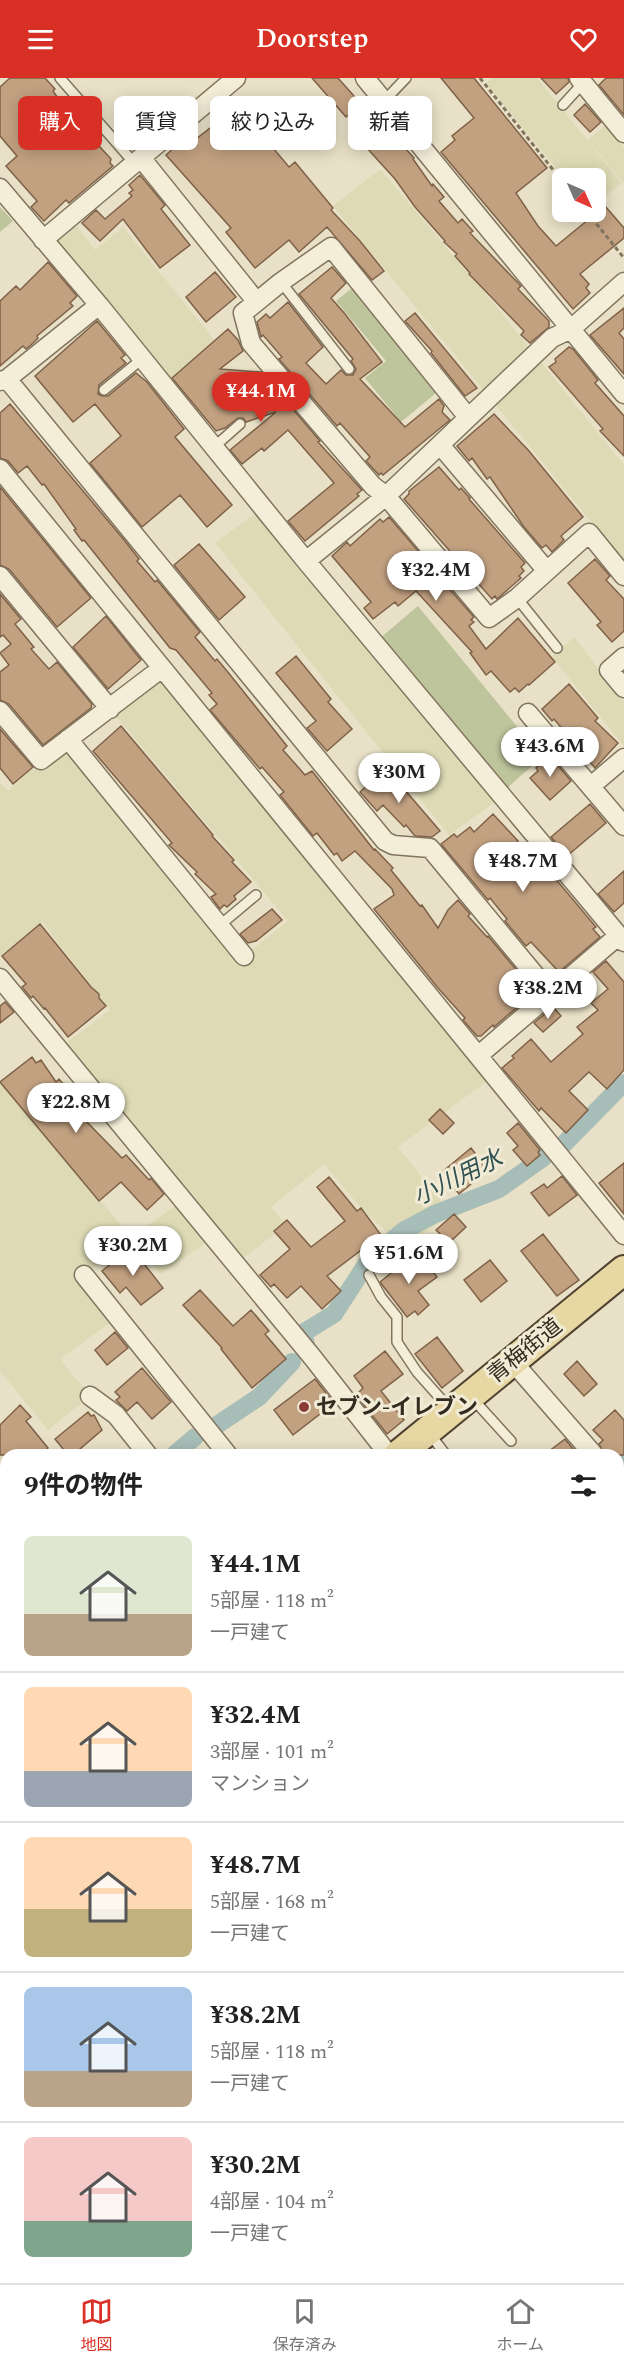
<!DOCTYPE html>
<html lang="ja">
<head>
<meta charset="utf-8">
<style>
	:root { --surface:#fff; --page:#f6f6f6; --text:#222; --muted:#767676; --line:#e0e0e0; --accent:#d93025 }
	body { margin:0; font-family:Spectral,"Noto Sans JP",serif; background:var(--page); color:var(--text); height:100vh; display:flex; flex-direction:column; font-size:22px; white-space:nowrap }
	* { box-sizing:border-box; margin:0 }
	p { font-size:20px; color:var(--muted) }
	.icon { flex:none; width:33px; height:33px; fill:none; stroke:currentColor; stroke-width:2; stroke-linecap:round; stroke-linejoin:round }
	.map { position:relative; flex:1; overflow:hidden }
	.details { position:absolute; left:0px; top:1371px; width:624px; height:834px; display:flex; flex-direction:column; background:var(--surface); border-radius:18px 18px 0 0; box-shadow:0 3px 15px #0003 }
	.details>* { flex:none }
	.hud { position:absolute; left:18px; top:18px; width:588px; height:54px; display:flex; gap:12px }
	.needle { width:39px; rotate:135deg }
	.fabs { position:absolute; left:552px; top:90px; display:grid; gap:12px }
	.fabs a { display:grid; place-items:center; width:54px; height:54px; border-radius:9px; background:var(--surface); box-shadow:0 3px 15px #0003; font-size:30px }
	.price { position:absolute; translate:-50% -51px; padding:0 14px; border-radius:21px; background:#fff; color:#222; font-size:20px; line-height:39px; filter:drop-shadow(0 2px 3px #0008) }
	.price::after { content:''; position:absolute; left:50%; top:36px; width:18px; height:14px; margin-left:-9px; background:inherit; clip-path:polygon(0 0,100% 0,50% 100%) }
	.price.active { background:var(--accent); color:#fff }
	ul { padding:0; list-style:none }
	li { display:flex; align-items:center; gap:18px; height:150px; padding:0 24px }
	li+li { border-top:2px solid var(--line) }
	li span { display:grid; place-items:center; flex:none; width:168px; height:120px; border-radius:9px; color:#555 }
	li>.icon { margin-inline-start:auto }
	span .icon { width:72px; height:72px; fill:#fffc; stroke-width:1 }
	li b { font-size:26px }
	h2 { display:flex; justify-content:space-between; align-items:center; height:72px; padding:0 24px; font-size:26px }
	.pill { padding:0 21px; border-radius:9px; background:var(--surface); box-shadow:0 3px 15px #0003; font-size:21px; line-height:54px }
	.pill.active { background:var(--accent); color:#fff }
	header { display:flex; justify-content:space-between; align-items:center; height:78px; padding:0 24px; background:var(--accent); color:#fff; font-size:27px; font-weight:600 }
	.menu { display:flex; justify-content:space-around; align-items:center; height:84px; border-top:2px solid var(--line); background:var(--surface); font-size:16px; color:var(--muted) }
	.menu a { display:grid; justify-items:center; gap:3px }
	.menu .active { color:var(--accent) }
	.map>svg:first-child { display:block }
</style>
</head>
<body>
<header><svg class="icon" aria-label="menu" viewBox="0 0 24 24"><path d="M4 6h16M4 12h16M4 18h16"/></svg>Doorstep<svg class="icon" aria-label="heart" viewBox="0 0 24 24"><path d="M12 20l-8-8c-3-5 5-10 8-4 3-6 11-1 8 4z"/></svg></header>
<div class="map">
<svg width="624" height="2205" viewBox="0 0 624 2205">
	<rect width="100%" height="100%" fill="#e9e1c7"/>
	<path fill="#dddab5" d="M492 0H537L622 105 596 126V100H564L486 5Z
		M606 47 624 70V105L588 62Z
		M380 91 490 221 624 387V484L333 128Z
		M72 147 78 149 95 172 123 149 218 267 170 306 56 167 57 161Z
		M262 430 502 719 449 757 215 465Z
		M574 559 624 624V668L552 579Z
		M162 590 495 997 398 1069 451 1136 414 1163 387 1154 361 1130 324 1086 271 1129 286 1147 236 1186 213 1160 160 1196 131 1160 84 1197 118 1239 60 1281 90 1318 48 1352 0 1293V1003L131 1159 182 1123 58 971 110 932 42 844 0 878V704L8 713 41 682 68 661 244 878 288 843 110 631Z
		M624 1486V1520L618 1513V1492Z
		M618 1519 624 1525V1576L618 1569Z
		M618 1871 624 1878V1909L618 1914Z
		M618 2140 624 2147V2205H557L552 2199H618Z
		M6 2158V2199H71L65 2205H0V2163Z
		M185 2199H260L265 2205H190Z"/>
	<path fill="#bec59c" d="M0 129 13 143 0 154Z
		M352 210 436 315 401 344 365 300 386 283 336 223Z
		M418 528 542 679 506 711 379 561Z
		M6 2010V2096L0 2088V2015Z"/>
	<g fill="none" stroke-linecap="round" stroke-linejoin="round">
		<path stroke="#a7bdb8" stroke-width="18" d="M562 1068 624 1005
			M306 1266 303 1255 334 1236 369 1182 403 1153 435 1136 499 1111 543 1080
			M217 1347 259 1319 292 1284
			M174 1377 195 1359
			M618 1380 624 1375
			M0 1519 6 1514
			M0 1884 6 1879"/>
	</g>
	<path fill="#c2a181" stroke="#7e6147" stroke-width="1.5" d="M10 0H45L55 11 53 13 67 33 111 81 110 85 113 88 69 125 66 122 44 143 31 129 37 123 6 88 17 78 0 58V9Z
		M312 0H338L361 26 346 39Z
		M441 0H474L547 90 516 115 538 148 556 168 605 128 624 150V160L580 196 589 206 586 210 590 215 573 231 441 74 455 62 452 58 474 40Z
		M541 0H568L569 4 556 16Z
		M606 0H624V37L599 7Z
		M231 20 289 89 295 84 333 130 331 132 360 163 384 193 372 202 327 149 299 174 289 162 255 190 226 154 231 150 166 77 187 58 192 64 223 40 217 32Z
		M585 26 601 44 590 54 574 37Z
		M383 46 414 80 413 81 432 108 433 106 444 119 439 123 458 145 462 141 473 153 470 155 521 208 518 211 549 243V249L530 265 521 257 524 253 469 196 470 195 455 178 457 176 444 164 445 163 415 129 395 101 366 69 370 65 366 61Z
		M140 97 165 127 161 131 190 167 160 190 123 141 100 163 82 145 96 132 105 141 132 118 129 115 133 112 129 107Z
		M48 184 77 218 70 225 73 228 37 258 38 260 31 267 26 271 23 268 0 288V223L16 208 20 212Z
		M332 189 346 205 331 220 345 236 382 284 360 301 405 349 439 321 444 328 442 334 450 342 383 397 381 395 379 397 366 383 370 379 340 345 337 348 279 281 282 279 263 257 261 259 257 244 266 236 270 240 288 224 323 269 306 285 326 306 341 292 346 297H353L356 291 351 283 353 281 299 216Z
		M215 194 236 219 206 244 186 219Z
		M624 230V250L619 255 624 261V296L590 257Z
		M415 235 477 310 465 318 431 275 432 273 405 243Z
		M97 243 125 277 121 280 126 285 99 307 98 316 102 318H108L136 295 147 304 184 351 175 359 232 427 207 449 180 417 142 449 90 385 121 358 95 326 73 344 35 298Z
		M228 251 238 262 243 273 220 291 261 294 320 363 318 364 362 412 357 416 359 418 305 463 288 443 334 405 288 352 264 373 262 370 242 386 230 372 276 334 246 344 243 340H238L225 350 216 353 172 300Z
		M569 269 573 271 598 302 595 305 624 338V378L600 353 603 351 549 289 556 284 555 281Z
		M10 326 125 463 139 481 137 483 155 504 157 502 200 554 195 559 215 583 217 581 227 593 287 668 283 672 305 697 312 693 374 772 375 771 393 790 391 792 420 828 422 827 438 850 448 832 458 822 470 836 468 838 487 859 488 858 535 914 494 949 493 947 481 958H477L463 942 465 940 438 910 374 831 394 817 392 811 355 773 342 783 337 775 334 777 317 755 313 758 280 717 284 714 262 689 260 691 210 632 217 626 209 617 212 615 176 572 170 570 84 462 82 463 74 452 76 451 44 406 42 407 27 388 18 395 8 383 0 380V335Z
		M494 336 529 373 583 439 561 458 564 462 552 474 546 467 542 470 524 449 490 399 487 401 472 380 469 383 457 368Z
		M439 389 459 412 461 410 470 420 469 421 525 485 521 489 524 493 519 498 521 500 497 521 495 518 492 521 404 421 409 416V413Z
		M0 409 91 520 57 549 9 491 0 487Z
		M389 439 419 474 416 478 453 515 474 539 471 542 474 544 469 548 486 571 518 540 555 584 529 607 528 606 519 614 515 610 510 614 491 593 486 597 470 575 472 574 416 513 398 528 395 524 373 541 364 530 371 524 332 478 347 464 350 468 380 441 383 444Z
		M199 466 245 519 219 542 174 487Z
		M595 481 610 498 606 502 624 521V553L612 564 597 547 601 544 568 505Z
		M0 516 21 541 15 546 34 569 31 571 49 591 57 584 92 626 91 630 43 667 9 626 0 622V594L9 587 0 575 11 566 3 557 0 559Z
		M106 538 141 582 108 611 73 569Z
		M296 578 331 621 328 624 352 651 327 673 307 650 316 643 276 595Z
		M569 606 598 640 595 643 618 665 595 690 554 641 552 643 542 631Z
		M121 648 213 757 212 758 234 782 232 784 251 804 234 818 236 821 227 829 224 827 220 831 211 819 216 816 195 796 197 794 169 767 172 765 93 673Z
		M0 651 33 689 13 706 0 690Z
		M550 678 571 703 550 722 530 700 538 693 536 690Z
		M386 690 440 753 432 759 415 758 406 747 404 749 383 727 377 733 360 714Z
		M590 726 606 745 567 778 551 759Z
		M493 736 518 763 512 768 540 801 549 793 596 849 593 851 600 859 559 894 531 864 526 868 505 843 507 841 490 820 488 822 441 766 454 756 457 759 470 749 474 754Z
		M624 793V825L614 834 598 816Z
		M272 831 282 842 256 863 248 865 240 856Z
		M40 846 91 909 99 916V920L106 928 68 959 45 930 44 931 33 918 31 920 22 909 26 906 2 878Z
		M606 883 624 904V992L607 1011 589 994 569 1013 588 1032 566 1055 541 1030 539 1033 502 990 514 980 512 978 531 961 551 984 583 956 577 949 598 932 591 925 608 911 593 894Z
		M5 924 14 934 0 945V928Z
		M553 929 561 938 543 954 534 945Z
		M32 979 36 985 41 982 56 1004 59 1001 91 1038 86 1043 122 1080 126 1077 149 1102 151 1100 164 1116 147 1132 121 1104 99 1123 0 1004Z
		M440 1031 454 1045 443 1056 429 1042Z
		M518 1045 540 1072 538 1074 540 1077 527 1088 513 1072 518 1068 507 1055Z
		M471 1070 488 1092 459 1116 442 1094Z
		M624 1085V1136L599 1105Z
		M562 1098 577 1117 549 1138 531 1115 544 1106 547 1110Z
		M329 1099 357 1133 361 1130 381 1157 327 1198 341 1213 322 1231 301 1208 287 1220 274 1206 271 1209 260 1197 290 1171 274 1153 287 1142 311 1169 345 1143 317 1109Z
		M454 1136 466 1149 449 1165 436 1152Z
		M543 1156 579 1202 557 1218 521 1173Z
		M131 1169 163 1210 141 1227 126 1209 120 1215 102 1193Z
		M412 1178 417 1185 423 1181 437 1199 418 1213 429 1227 418 1237 415 1233 407 1239 380 1204Z
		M490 1182 507 1203 481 1224 464 1202Z
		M200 1212 233 1248 251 1232 269 1253 265 1256 286 1281 252 1310 221 1271 222 1270 183 1227Z
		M115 1254 128 1270 107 1287 95 1272Z
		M437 1259 463 1293 442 1310 415 1276Z
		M385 1273 403 1296 381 1313 404 1342 387 1356 356 1317 363 1310 354 1298Z
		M577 1283 597 1306 584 1318 564 1296Z
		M142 1290 171 1324 152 1341 137 1324 127 1333 116 1322 120 1319 115 1314Z
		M315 1301 334 1325 293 1357 274 1332Z
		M20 1327 31 1339 26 1343 48 1370 40 1377H0V1347Z
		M615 1332 624 1342V1377H605L599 1366 603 1362 593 1352Z
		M88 1334 91 1338 94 1337 102 1352 73 1377H68L55 1361Z
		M565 1361 578 1377H544Z"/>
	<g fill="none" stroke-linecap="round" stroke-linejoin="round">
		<defs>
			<path id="service" d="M60 0 135 86
				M384 23 406 0
				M563 27 583 5
				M355 57 388 28
				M281 204 349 291
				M104 312 142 281
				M214 369 240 346
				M517 520 557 570
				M219 848 256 817
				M369 1197 381 1219 397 1239V1264L417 1294 449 1330
				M472 1320 511 1363
				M429 1355 446 1377"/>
			<path id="minor" d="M365 0 624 316
				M579 0 624 55
				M142 81 256 223
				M0 110 99 227 306 483 624 864
				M43 162 236 0
				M7 301 385 763 393 767 430 770 550 915
				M0 303 7 301 99 227
				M441 368 547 493 517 520 489 540 386 418 373 408 251 265 243 235 281 204 331 169 467 338
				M0 391 624 1157
				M306 483 386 418 552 260 571 251 624 204
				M547 493 589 455 624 498
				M0 498 110 631
				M624 579 609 592 624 610
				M0 633 41 682 162 590
				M528 635 624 748
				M68 661 244 878
				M591 708 624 680
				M0 900 313 1280 389 1377
				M479 977 618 858
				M84 1197 228 1377
				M512 1283 594 1377
				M90 1318 116 1337 148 1377
				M618 1406 624 1414
				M0 1415 6 1423
				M618 1584 624 1591
				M0 1594 6 1601
				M618 1766 624 1772
				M0 1774 6 1781
				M618 1982 624 1977
				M618 2112 624 2106
				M618 2123 624 2131
				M0 2151 6 2146
				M171 2199 176 2205
				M76 2205 83 2199
				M364 2205 371 2199
				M508 2205 517 2199"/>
			<path id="primary" d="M398 1377 624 1192
				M0 1708 6 1703"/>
		</defs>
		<use href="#service" stroke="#82745e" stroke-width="12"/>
		<use href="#minor" stroke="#82745e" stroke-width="21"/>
		<use href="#primary" stroke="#504232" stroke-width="32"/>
		<path stroke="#82745e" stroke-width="3" stroke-dasharray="4.5 3" stroke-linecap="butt" d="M480 0 562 103
			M587 134 624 180
			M0 1893 6 1888
			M0 1987 6 1994"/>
		<use href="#service" stroke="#f4eed9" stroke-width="9"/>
		<use href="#minor" stroke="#f4eed9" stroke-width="18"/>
		<use href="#primary" stroke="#e7d7a3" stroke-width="28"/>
		<defs>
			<path id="rail" d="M618 1928 624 1923
				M618 1940 624 1935
				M305 2205 312 2199
				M320 2205 327 2199"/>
		</defs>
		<use href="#rail" stroke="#342b20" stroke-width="7"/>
		<use href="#rail" stroke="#f1ebd5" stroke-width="4.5" stroke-dasharray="14" stroke-linecap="butt"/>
	</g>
	<circle fill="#8a3b36" stroke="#f1ebd5" stroke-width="2" cx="304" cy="1329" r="6"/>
	<g text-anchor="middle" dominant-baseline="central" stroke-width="6" stroke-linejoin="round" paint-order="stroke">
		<g font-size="22" fill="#342b20" stroke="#f1ebd5">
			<text transform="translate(525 1273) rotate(-39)">青梅街道</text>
		</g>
		<g font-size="22" font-weight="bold" fill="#342b20" stroke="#f1ebd5" text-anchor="start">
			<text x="316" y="1329">セブン-イレブン</text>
		</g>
		<g font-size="24" font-style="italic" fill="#315252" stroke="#f1ebd5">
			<text transform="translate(458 1100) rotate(-26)">小川用水</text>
		</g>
	</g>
</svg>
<div class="fabs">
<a><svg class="needle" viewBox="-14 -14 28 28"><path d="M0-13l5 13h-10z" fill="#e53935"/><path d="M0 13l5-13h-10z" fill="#767676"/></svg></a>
</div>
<b class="price active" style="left:261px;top:345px">¥44.1M</b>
<b class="price" style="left:436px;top:524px">¥32.4M</b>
<b class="price" style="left:550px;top:700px">¥43.6M</b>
<b class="price" style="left:399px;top:726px">¥30M</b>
<b class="price" style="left:523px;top:815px">¥48.7M</b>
<b class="price" style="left:548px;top:942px">¥38.2M</b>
<b class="price" style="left:76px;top:1056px">¥22.8M</b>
<b class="price" style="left:133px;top:1199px">¥30.2M</b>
<b class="price" style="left:409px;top:1207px">¥51.6M</b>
<div class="hud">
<a class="pill active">購入</a>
<a class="pill">賃貸</a>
<a class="pill">絞り込み</a>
<a class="pill">新着</a>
</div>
<section class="details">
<h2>9件の物件<svg class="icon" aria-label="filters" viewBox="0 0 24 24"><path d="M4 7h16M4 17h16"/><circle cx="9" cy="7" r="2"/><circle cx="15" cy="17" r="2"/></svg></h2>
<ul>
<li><span style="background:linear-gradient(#dfe7d0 65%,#b9a48a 0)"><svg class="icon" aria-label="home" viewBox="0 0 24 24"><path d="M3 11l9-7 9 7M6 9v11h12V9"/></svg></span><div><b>¥44.1M</b><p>5部屋 · 118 m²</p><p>一戸建て</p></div></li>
<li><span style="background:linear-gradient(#ffd9b3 70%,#9aa5b1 0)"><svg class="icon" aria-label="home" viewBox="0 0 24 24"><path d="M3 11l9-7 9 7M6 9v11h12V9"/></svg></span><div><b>¥32.4M</b><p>3部屋 · 101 m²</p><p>マンション</p></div></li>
<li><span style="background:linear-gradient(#ffd9b3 60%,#c2b280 0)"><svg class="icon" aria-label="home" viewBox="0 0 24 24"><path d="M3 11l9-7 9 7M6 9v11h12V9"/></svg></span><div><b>¥48.7M</b><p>5部屋 · 168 m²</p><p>一戸建て</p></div></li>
<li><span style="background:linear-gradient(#a9c7e8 70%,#b9a48a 0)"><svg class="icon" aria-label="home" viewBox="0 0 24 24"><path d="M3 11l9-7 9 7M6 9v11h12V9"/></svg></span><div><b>¥38.2M</b><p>5部屋 · 118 m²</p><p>一戸建て</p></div></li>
<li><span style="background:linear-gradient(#f6c9c9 70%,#7fa58c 0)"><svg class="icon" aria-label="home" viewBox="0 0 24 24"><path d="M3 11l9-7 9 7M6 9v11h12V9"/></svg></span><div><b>¥30.2M</b><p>4部屋 · 104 m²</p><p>一戸建て</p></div></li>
</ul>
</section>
</div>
<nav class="menu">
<a class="active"><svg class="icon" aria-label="map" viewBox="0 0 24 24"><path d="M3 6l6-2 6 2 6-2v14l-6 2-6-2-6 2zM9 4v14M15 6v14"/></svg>地図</a>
<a><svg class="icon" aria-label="saved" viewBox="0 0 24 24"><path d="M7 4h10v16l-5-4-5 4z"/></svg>保存済み</a>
<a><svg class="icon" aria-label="home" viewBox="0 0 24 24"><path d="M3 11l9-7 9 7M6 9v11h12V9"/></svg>ホーム</a>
</nav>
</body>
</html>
